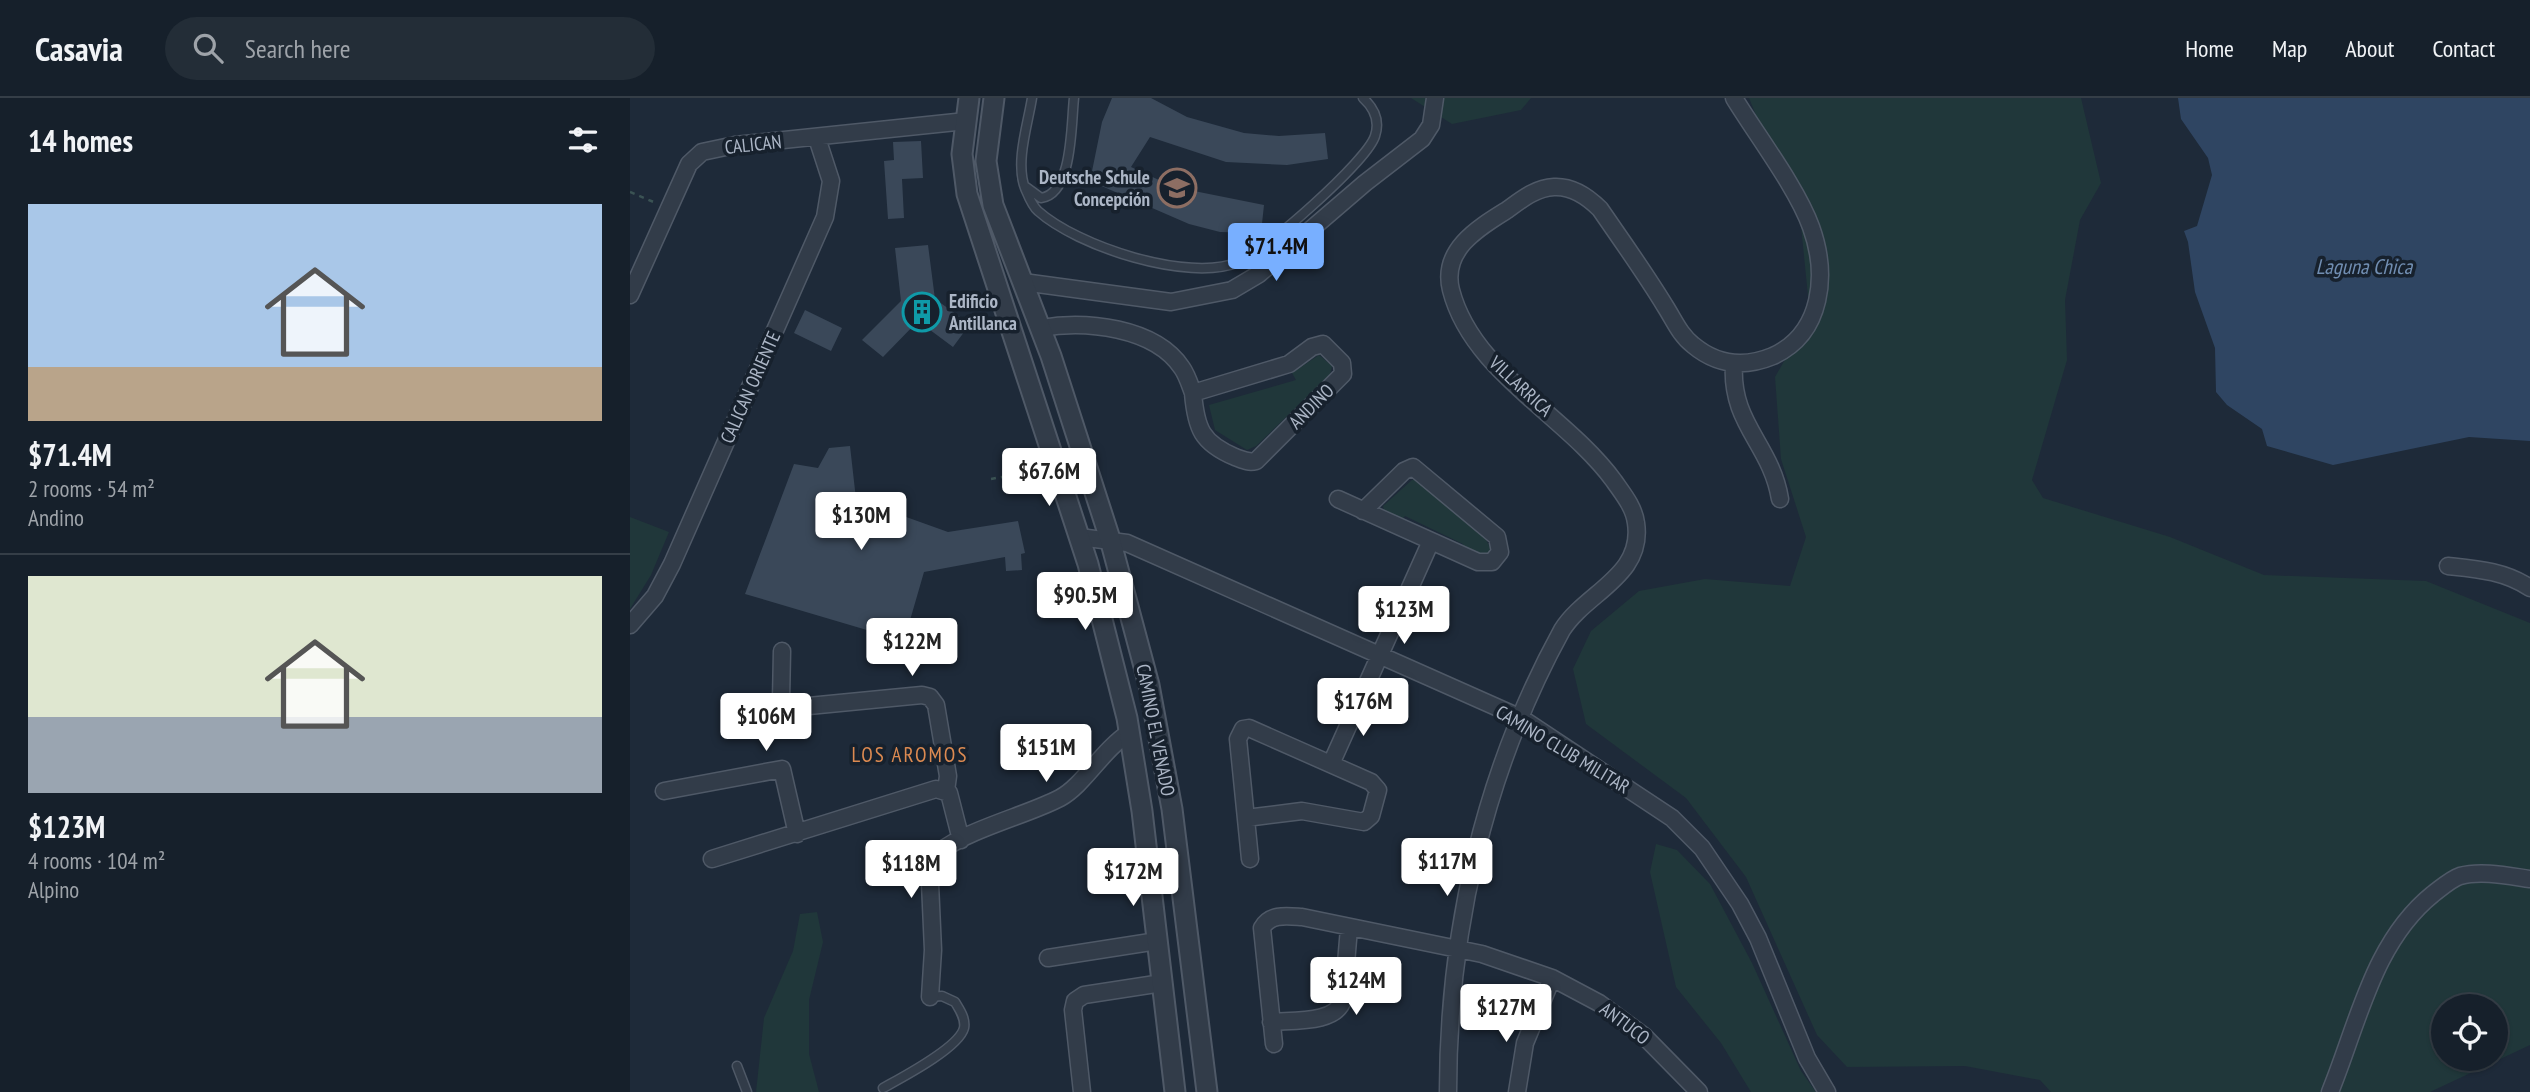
<!DOCTYPE html>
<html lang="en">
<head>
<meta charset="utf-8">
<style>
	:root { --surface:#16202b; --page:#232d37; --text:#f1f3f6; --muted:#9ea3a9; --line:#353e47; --accent:#78afff }
	body { margin:0; font-family:"PT Sans Narrow",sans-serif; background:var(--page); color:var(--text); height:100vh; display:flex; flex-direction:column; font-size:26px; white-space:nowrap }
	* { box-sizing:border-box; margin:0 }
	p { font-size:23px; color:var(--muted) }
	.icon { flex:none; width:38px; height:38px; fill:none; stroke:currentColor; stroke-width:2; stroke-linecap:round; stroke-linejoin:round }
	.map { position:relative; flex:1; overflow:hidden }
	.side { display:flex; flex-direction:column; background:var(--surface); width:630px }
	.side>* { flex:none }
	.buttons { position:absolute; left:1801px; top:896px; display:grid; gap:14px }
	.buttons a { display:grid; place-items:center; width:77px; height:77px; border-radius:50%; background:var(--surface); box-shadow:0 2px 5px #0004,0 0 0 2px var(--line); font-size:35px }
	.price { position:absolute; translate:-50% -60px; padding:0 16px; border-radius:7px; background:#fff; color:#222; font-size:23px; line-height:46px; filter:drop-shadow(0 2px 4px #0008) }
	.price::after { content:''; position:absolute; left:50%; top:42px; width:21px; height:16px; margin-left:-10px; background:inherit; clip-path:polygon(0 0,100% 0,50% 100%) }
	.price.active { background:var(--accent); color:#111 }
	ul { padding:0; list-style:none }
	li { display:grid; align-content:center; gap:14px; height:371px; padding:0 28px }
	li+li { border-top:2px solid var(--line) }
	li span { display:grid; place-items:center; height:217px; border-radius:0px; color:#555 }
	li>.icon { margin-inline-start:auto }
	span .icon { width:126px; height:126px; fill:#fffc; stroke-width:1 }
	li b { font-size:30px }
	h2 { display:flex; justify-content:space-between; align-items:center; height:84px; padding:0 28px; font-size:30px }
	header { display:flex; align-items:center; gap:42px; box-sizing:border-box; height:98px; padding:0 35px; background:var(--surface); border-bottom:2px solid var(--line) }
	header strong { font-size:33px }
	nav { display:flex; gap:38px; margin-inline-start:auto; font-size:24px }
	.search { width:490px; height:63px; background:var(--page); display:flex; align-items:center; gap:18px; box-sizing:border-box; padding:0 24px; border-radius:38px; color:var(--muted); font-size:26px }
	main { display:flex; flex:1; min-height:0 }
	.map>svg:first-child { display:block }
</style>
</head>
<body>
<header>
<strong>Casavia</strong>
<div class="search"><svg class="icon" aria-label="search" viewBox="0 0 24 24"><circle cx="10" cy="10" r="6"/><path d="M15 15l6 6"/></svg>Search here</div>
<nav><a>Home</a><a>Map</a><a>About</a><a>Contact</a></nav>
</header>
<main>
<section class="side">
<h2>14 homes<svg class="icon" aria-label="filters" viewBox="0 0 24 24"><path d="M4 7h16M4 17h16"/><circle cx="9" cy="7" r="2"/><circle cx="15" cy="17" r="2"/></svg></h2>
<ul>
<li><span style="background:linear-gradient(#a9c7e8 75%,#b9a48a 0)"><svg class="icon" aria-label="home" viewBox="0 0 24 24"><path d="M3 11l9-7 9 7M6 9v11h12V9"/></svg></span><div><b>$71.4M</b><p>2 rooms · 54 m²</p><p>Andino</p></div></li>
<li><span style="background:linear-gradient(#dfe7d0 65%,#9aa5b1 0)"><svg class="icon" aria-label="home" viewBox="0 0 24 24"><path d="M3 11l9-7 9 7M6 9v11h12V9"/></svg></span><div><b>$123M</b><p>4 rooms · 104 m²</p><p>Alpino</p></div></li>
</ul>
</section>
<div class="map">
<svg width="1900" height="994" viewBox="0 0 1900 994">
	<rect width="100%" height="100%" fill="#1e2a39"/>
	<path fill="#20373a" fill-rule="evenodd" d="M781 0H901L891 12 822 26Z
		M1119 0H1451L1471 85 1450 122 1435 202 1437 262 1402 382 1413 400 1540 439 1634 477 1796 483 1900 525V947L1800 994H1421L1410 982 1335 968 1217 969 1187 937 1116 779 1056 700 956 626 943 571 961 533 1009 493 1075 481 1160 488 1176 439 1151 361 1145 279 1180 218 1171 128ZM1813 908H1866V961H1813Z
		M689 257 702 268 700 277 626 348 617 352 585 332 579 307 666 282 662 275Z
		M782 382H788L855 440 861 451 857 456 850 458 833 452V446L775 418 770 424 754 413 753 408Z
		M0 419 39 434 21 477 0 511Z
		M1026 746 1047 752 1080 786 1122 865 1171 973 1186 994H1121L1091 945 1046 889 1020 774Z
		M187 814 193 844 179 902V956L189 994H126L134 920 163 853 170 816Z"/>
	<path fill="#2f4562" d="M1548 0H1900V343L1839 339 1703 367 1637 348 1632 331 1597 307 1586 294 1585 250 1565 194 1558 144 1554 133 1567 128 1582 77 1578 60 1551 21Z"/>
	<path fill="#3a4859" d="M482 0H521L557 19 614 35 649 38 695 35 698 61 657 67 596 64 520 39 501 69 544 89 634 107 631 135 590 134 559 126 460 83 472 24Z
		M291 43 293 80 272 81 274 120 258 121 254 63 264 62 263 44Z
		M298 147 305 201 340 226 323 249 288 223 253 259 232 242 271 203 265 150Z
		M175 212 212 230 201 253 164 235Z
		M220 348 226 401 318 434 388 423 395 455 391 456 392 472 376 473 375 459 294 474 274 543 115 496 164 366 188 370 199 350Z"/>
	<g fill="none" stroke-linecap="round" stroke-linejoin="round">
		<defs>
			<path id="service" d="M402 0C398 26 385 64 395 90 398 97 402 108 408 113 447 148 558 185 609 164 635 153 737 63 745 38 750 23 744 10 733 0
				M396 89 411 100C443 96 441 26 444 0
				M107 968 117 994
				M253 990C271 980 329 950 334 930 336 920 329 911 325 904L312 898 300 899"/>
			<path id="minor" d="M393 184 541 204 602 192 629 176 735 85 792 41 801 27 805 0
				M0 197 59 66 72 54 105 47 336 23
				M411 230C455 222 525 229 552 270 557 277 560 287 563 295
				M693 246 712 265 713 276 626 363C618 365 613 362 605 359 572 345 566 331 563 295L659 266 682 249Z
				M1104 266C1100 326 1141 346 1150 401
				M708 401 848 464H862L870 454 867 439 783 369 774 373 733 413
				M449 439 497 445 891 620 1042 720 1072 750 1110 806 1128 840 1177 960 1197 994
				M1818 468C1847 471 1875 473 1900 490
				M0 527 25 498 42 466 195 119 201 83 187 40
				M152 553 151 602 158 610 292 597 300 599 306 607 318 678 316 693
				M701 666 801 443
				M34 693 152 671 167 736
				M616 720 672 713 734 724 741 718 748 692 741 684 619 630 613 631 608 641 620 761
				M82 761 306 691 319 695 331 742
				M418 860 527 843
				M300 899 303 852 299 763C325 734 394 719 430 700 454 687 472 652 500 634
				M641 924C661 922 708 926 713 901L719 830
				M644 946 632 830C640 815 658 818 672 819L852 856 922 880 969 905 1014 938 1069 994
				M452 994 443 912 445 903 454 897 532 885
				M818 994C818 833 854 674 932 532 956 494 1014 478 1006 425 1004 409 993 396 984 383 936 317 842 274 821 192 811 152 848 130 877 112 891 102 905 90 924 89 942 88 957 98 970 111 992 143 1015 175 1035 208 1044 222 1050 237 1063 247 1087 267 1114 270 1143 258 1193 235 1198 176 1181 129 1167 90 1126 36 1104 0
				M887 994 895 945 922 880
				M1700 994C1728 926 1743 844 1803 796 1811 790 1821 781 1830 778 1851 772 1879 778 1900 781"/>
			<path id="tertiary" d="M339 0 332 56 337 96 458 466 497 620 512 713 545 994
				M364 0 356 63 363 107 421 258 480 441 519 587 542 711 577 994"/>
		</defs>
		<use href="#service" stroke="#4f5967" stroke-width="11"/>
		<use href="#minor" stroke="#4f5967" stroke-width="19"/>
		<use href="#tertiary" stroke="#4f5967" stroke-width="23"/>
		<path stroke="#3b5354" stroke-width="2.5" stroke-dasharray="5 5" stroke-linecap="butt" d="M0 94 26 105
			M375 378V389
			M361 381 409 372"/>
		<use href="#service" stroke="#323c49" stroke-width="8"/>
		<use href="#minor" stroke="#323c49" stroke-width="16"/>
		<use href="#tertiary" stroke="#323c49" stroke-width="19"/>
	</g>
	<defs>
		<symbol id="school-ring" viewBox="-11 -11 22 22"><circle r="9.5" fill="#17212d" stroke="#8d6e63" stroke-width="1.5"/><path d="M0-5L7-2L0 1L-7-2ZM-4 1L0 2.5L4 1V4Q0 6-4 4Z" fill="#8d6e63"/></symbol>
		<symbol id="building-ring" viewBox="-11 -11 22 22"><circle r="9.5" fill="#17212d" stroke="#0f9aa8" stroke-width="1.5"/><path d="M-4-6H4V6H1V3H-1V6H-4ZM-2.5-4.3h1.7v1.8h-1.7ZM.8-4.3h1.7v1.8H.8ZM-2.5-1h1.7V.8h-1.7ZM.8-1h1.7V.8H.8Z" fill="#0f9aa8"/></symbol>
	</defs>
	<g fill-rule="evenodd">
		<use href="#school-ring" x="525" y="68" width="44" height="44"/>
		<use href="#building-ring" x="270" y="192" width="44" height="44"/>
	</g>
	<g text-anchor="middle" dominant-baseline="central" stroke-width="7" stroke-linejoin="round" paint-order="stroke">
		<g font-size="19" fill="#acb6c6" stroke="#17212d">
			<text transform="translate(123 46) rotate(-6)">CALICAN</text>
			<text transform="translate(891 288) rotate(43)">VILLARRICA</text>
			<text transform="translate(120 289) rotate(-66)">CALICAN ORIENTE</text>
			<text transform="translate(681 308) rotate(-45)">ANDINO</text>
			<text transform="translate(526 632) rotate(79)">CAMINO EL VENADO</text>
			<text transform="translate(933 651) rotate(31)">CAMINO CLUB MILITAR</text>
			<text transform="translate(995 925) rotate(37)">ANTUCO</text>
		</g>
		<g font-size="19" font-weight="bold" fill="#acb6c6" stroke="#17212d" text-anchor="end">
			<text x="520" y="79">Deutsche Schule<tspan x="520" dy="22">Concepción</tspan></text>
			<text x="319" y="203" text-anchor="start">Edificio<tspan x="319" dy="22">Antillanca</tspan></text>
		</g>
		<g font-size="21" font-style="italic" fill="#718eb2" stroke="#17212d">
			<text x="1734" y="168">Laguna Chica</text>
		</g>
		<g font-size="21" letter-spacing="2" fill="#dc8a51" stroke="#17212d">
			<text x="280" y="656">LOS AROMOS</text>
		</g>
	</g>
</svg>
<div class="buttons">
<a><svg class="icon" aria-label="locate" viewBox="0 0 24 24"><circle cx="12" cy="12" r="6"/><path d="M12 2v4M12 18v4M2 12h4M18 12h4"/></svg></a>
</div>
<b class="price active" style="left:646px;top:185px">$71.4M</b>
<b class="price" style="left:419px;top:410px">$67.6M</b>
<b class="price" style="left:231px;top:454px">$130M</b>
<b class="price" style="left:455px;top:534px">$90.5M</b>
<b class="price" style="left:774px;top:548px">$123M</b>
<b class="price" style="left:282px;top:580px">$122M</b>
<b class="price" style="left:733px;top:640px">$176M</b>
<b class="price" style="left:136px;top:655px">$106M</b>
<b class="price" style="left:416px;top:686px">$151M</b>
<b class="price" style="left:817px;top:800px">$117M</b>
<b class="price" style="left:281px;top:802px">$118M</b>
<b class="price" style="left:503px;top:810px">$172M</b>
<b class="price" style="left:726px;top:919px">$124M</b>
<b class="price" style="left:876px;top:946px">$127M</b>
</div>
</main>
</body>
</html>
